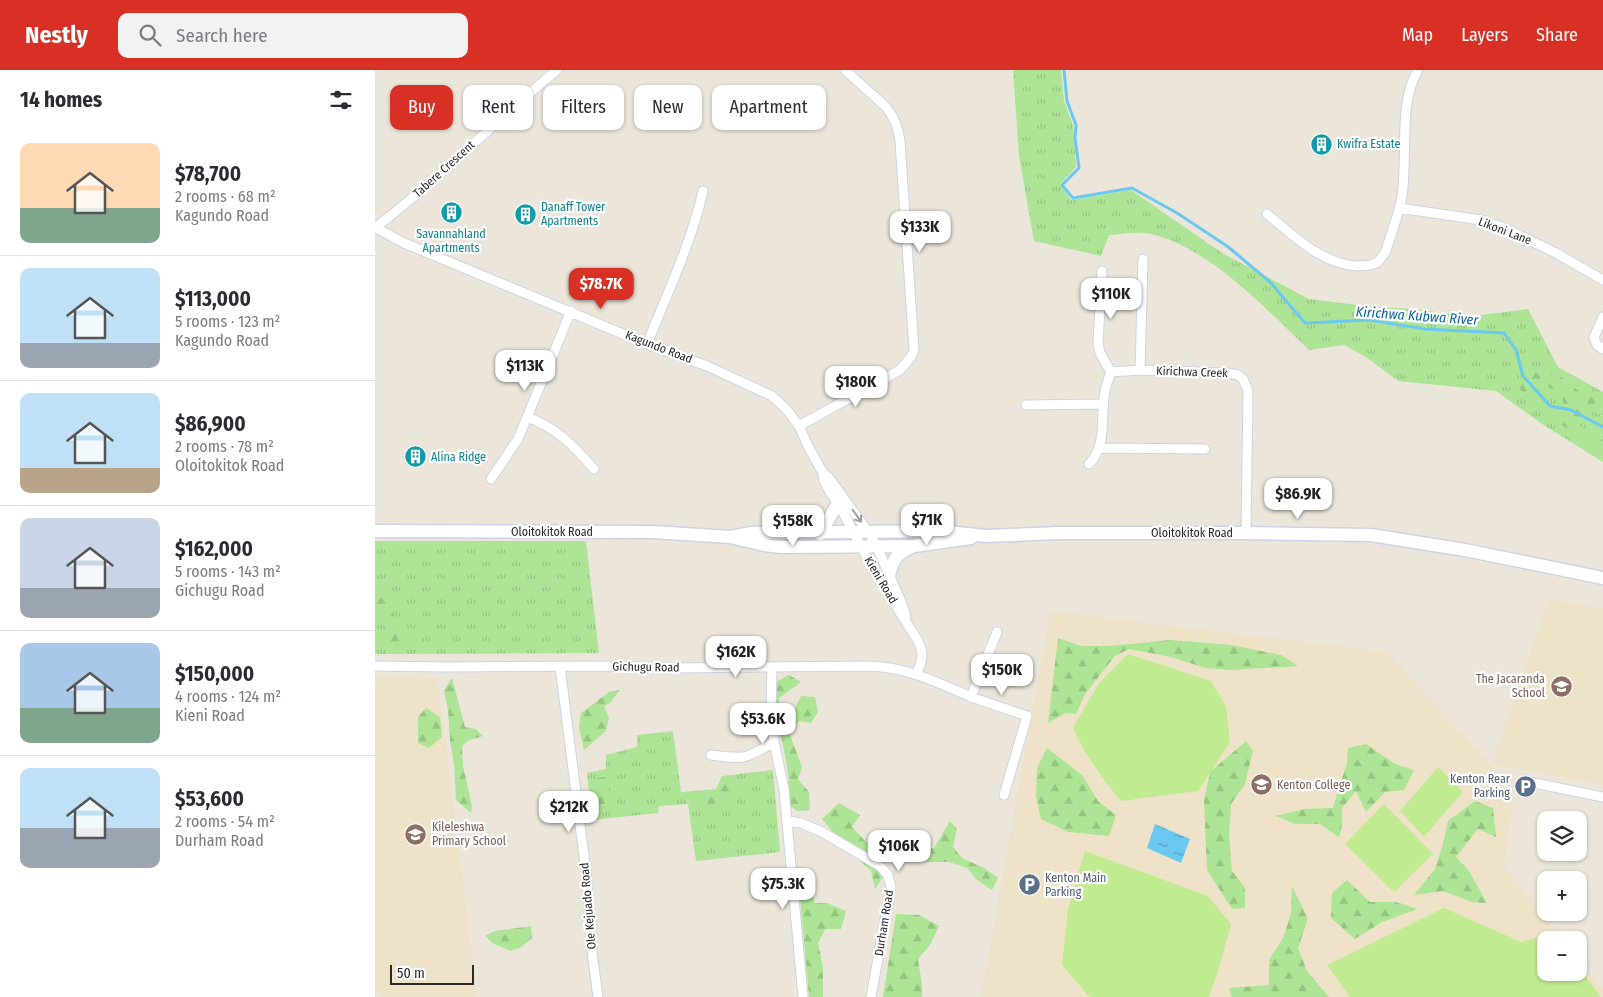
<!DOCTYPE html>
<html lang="en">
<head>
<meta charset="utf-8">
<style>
	:root { --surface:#fff; --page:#f2f2f3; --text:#2b2b33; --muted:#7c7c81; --line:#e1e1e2; --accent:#d93025 }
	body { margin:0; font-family:"Fira Sans Condensed",sans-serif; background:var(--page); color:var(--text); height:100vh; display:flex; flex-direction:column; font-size:19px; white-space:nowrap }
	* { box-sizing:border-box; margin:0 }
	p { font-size:16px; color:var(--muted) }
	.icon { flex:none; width:28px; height:28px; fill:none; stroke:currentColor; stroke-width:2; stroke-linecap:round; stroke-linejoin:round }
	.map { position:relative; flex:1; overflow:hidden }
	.drawer { display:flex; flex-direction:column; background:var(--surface); width:375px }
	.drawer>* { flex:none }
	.guide { position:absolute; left:15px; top:15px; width:475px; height:45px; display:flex; gap:10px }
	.buttons { position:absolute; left:1162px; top:741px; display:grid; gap:10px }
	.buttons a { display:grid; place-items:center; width:50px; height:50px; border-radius:10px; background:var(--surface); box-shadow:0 1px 4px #0004; font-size:25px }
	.scale { position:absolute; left:15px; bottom:12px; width:84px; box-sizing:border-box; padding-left:5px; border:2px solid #292929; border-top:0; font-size:14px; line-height:18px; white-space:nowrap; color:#292929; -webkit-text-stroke:4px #fff; paint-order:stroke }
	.price { position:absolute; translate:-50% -42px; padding:0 11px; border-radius:10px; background:#fff; color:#222; font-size:16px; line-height:32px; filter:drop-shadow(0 1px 2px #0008) }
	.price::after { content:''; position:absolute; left:50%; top:30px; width:15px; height:11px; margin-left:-8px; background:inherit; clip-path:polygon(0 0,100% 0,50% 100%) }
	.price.on { background:var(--accent); color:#fff }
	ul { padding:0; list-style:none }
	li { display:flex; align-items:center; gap:15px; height:125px; padding:0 20px }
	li+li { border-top:1px solid var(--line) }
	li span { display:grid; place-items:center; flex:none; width:140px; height:100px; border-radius:10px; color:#555 }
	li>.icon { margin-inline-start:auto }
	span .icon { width:60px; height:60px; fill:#fffc; stroke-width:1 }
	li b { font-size:21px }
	h2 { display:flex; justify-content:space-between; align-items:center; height:60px; padding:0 20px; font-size:21px }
	.chip { padding:0 18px; border-radius:10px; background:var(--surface); box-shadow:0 1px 4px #0004; font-size:18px; line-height:45px }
	.chip.on { background:var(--accent); color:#fff }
	header { display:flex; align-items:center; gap:30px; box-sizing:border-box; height:70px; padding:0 25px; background:var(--accent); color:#fff }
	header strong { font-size:24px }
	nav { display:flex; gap:28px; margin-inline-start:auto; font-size:18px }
	.search { width:350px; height:45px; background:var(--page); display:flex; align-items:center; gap:12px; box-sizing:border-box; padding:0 18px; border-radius:10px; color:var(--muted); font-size:19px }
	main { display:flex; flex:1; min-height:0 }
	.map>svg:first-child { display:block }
</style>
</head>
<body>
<header>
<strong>Nestly</strong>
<div class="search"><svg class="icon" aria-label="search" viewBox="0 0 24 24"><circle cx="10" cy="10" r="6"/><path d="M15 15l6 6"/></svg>Search here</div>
<nav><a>Map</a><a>Layers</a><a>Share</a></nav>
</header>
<main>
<section class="drawer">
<h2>14 homes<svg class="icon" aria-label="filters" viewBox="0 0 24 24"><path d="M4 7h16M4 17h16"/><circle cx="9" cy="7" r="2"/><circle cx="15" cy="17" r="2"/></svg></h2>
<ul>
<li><span style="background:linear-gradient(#ffd9b3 65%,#7fa58c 0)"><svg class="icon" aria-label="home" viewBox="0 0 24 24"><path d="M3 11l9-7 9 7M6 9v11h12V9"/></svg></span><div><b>$78,700</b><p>2 rooms · 68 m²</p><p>Kagundo Road</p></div></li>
<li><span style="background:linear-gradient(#bfe0f5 75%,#9aa5b1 0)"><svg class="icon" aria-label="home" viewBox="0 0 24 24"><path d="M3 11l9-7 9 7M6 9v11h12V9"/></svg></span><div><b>$113,000</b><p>5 rooms · 123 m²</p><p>Kagundo Road</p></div></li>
<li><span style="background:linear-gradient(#bfe0f5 75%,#b9a48a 0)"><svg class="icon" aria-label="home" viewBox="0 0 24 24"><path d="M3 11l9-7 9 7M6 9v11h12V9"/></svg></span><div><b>$86,900</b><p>2 rooms · 78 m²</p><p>Oloitokitok Road</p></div></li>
<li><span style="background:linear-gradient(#c9d6e8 70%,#9aa5b1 0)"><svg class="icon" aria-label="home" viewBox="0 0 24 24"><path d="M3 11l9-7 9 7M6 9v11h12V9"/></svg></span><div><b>$162,000</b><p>5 rooms · 143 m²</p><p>Gichugu Road</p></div></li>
<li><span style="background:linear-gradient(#a9c7e8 65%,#7fa58c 0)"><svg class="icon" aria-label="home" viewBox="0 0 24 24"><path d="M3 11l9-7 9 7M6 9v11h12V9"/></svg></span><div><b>$150,000</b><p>4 rooms · 124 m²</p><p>Kieni Road</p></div></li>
<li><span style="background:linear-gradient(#bfe0f5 60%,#9aa5b1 0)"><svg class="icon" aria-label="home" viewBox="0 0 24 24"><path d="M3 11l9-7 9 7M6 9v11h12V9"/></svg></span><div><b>$53,600</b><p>2 rooms · 54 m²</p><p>Durham Road</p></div></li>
</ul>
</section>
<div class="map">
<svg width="1228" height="927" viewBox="0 0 1228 927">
	<defs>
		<pattern id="grass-tufts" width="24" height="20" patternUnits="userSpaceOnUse" patternTransform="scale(1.25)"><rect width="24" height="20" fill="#ade495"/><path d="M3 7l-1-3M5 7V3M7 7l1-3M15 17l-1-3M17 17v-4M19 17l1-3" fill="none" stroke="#95c480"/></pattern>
		<pattern id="forest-firs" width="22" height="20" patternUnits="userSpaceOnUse" patternTransform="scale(1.25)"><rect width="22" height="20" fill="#ade495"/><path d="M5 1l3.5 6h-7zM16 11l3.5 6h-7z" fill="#95c480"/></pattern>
		<pattern id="water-ripples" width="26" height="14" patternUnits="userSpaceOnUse" patternTransform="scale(1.25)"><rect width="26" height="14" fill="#6ac8f1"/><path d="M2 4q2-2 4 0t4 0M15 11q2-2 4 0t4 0" fill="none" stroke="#57a2c3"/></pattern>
	</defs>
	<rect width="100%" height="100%" fill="#ece5da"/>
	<path fill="#eee3c9" d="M1173 529 1228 538V715L1118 695 1138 734 1129 797 1188 870H1171V902H1204V889L1228 918V927H606L675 541 1011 582 1117 695Z
		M0 608H63L102 927H8L0 920Z"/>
	<path fill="url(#grass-tufts)" d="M638 0H686L689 31 698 55 701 97 685 114 696 130 756 120 847 183 934 229 998 237 1042 239 1092 247 1153 239 1183 297 1228 322V392L1167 354 1121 321 1023 311 991 287 969 275 934 280C891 239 835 178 776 164 764 161 747 164 734 165L726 186 659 171 644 86Z
		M0 471H211L224 583 0 584Z
		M298 661 306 722 341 719 347 706 398 700 405 782 321 791 313 734 284 736 283 743 217 750 212 703 231 699V685L262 677V665Z"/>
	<path fill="url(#forest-firs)" d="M1157 302 1185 306 1204 321 1228 331V345L1214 339 1203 355 1228 369V375L1224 379 1187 355 1188 326 1174 317 1149 323 1136 313Z
		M2 526 19 531 18 556 26 562 30 575 7 572 10 537 5 543 0 540V530Z
		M683 568 706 576H733L796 570 856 575 906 585 923 596 856 600 830 598 796 587 754 579 740 586 710 624 701 644 691 643 673 653Z
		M414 605 426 612 404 628V644L418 643 426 626 440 627 443 642 436 653 424 651 415 665 427 697 423 709 434 722 435 740 422 741 405 727 414 711 411 690 404 656 391 630 401 612Z
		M77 608 90 657 101 659 108 666 94 670 87 676 88 696 97 736 96 743 81 730 79 695 75 670 73 640 69 620Z
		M245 620 235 633 229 636 234 648 231 661 209 680 204 658 206 643 234 622Z
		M51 638 65 647 67 667 54 678 43 673V647Z
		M871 671 878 681 870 714 856 734 854 766 857 801 870 818V838L857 839 832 800 829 730 835 702Z
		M991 674 1020 694 1039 700 1029 720 1010 722 991 742 981 721 967 738V756L964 767 945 754H920L901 746 930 739 958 738 972 693 973 678Z
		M672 678 707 705 723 731 741 745 734 766 693 762 666 749 661 727 662 698Z
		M230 707 235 710C230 725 239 725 239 735L223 744C219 732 215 720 221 708Z
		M354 711 363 718 350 726 339 738 330 733 327 726 342 722Z
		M1100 731 1118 738 1121 767 1103 759 1081 787 1094 801 1112 833 1097 832 1068 821 1039 825 1060 799 1068 774 1073 751Z
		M464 733 485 745 477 757 490 771 513 781 525 772 533 771 548 780 559 778 575 751 582 759 578 777 587 788 609 798 623 808 617 820 602 810 592 798 574 792H529L505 788 508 807 500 819 496 801 482 788 464 777 457 761 447 749Z
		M972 810 995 832H1021L1042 839 1007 852 980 869 956 848 957 823Z
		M424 815H435L440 833H452L471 841 466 859H450L443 873 448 897V927H434Z
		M917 816 933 849 923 878 932 901 954 927H857L854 918 894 915V890L908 868 916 844Z
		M521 844 544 845 564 856 555 875 543 889 547 915V927H508Z
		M156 856 157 868 146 877 136 881 119 874 110 866 120 861Z"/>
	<path fill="#c1eb90" d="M753 584 836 611 851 636 855 672 823 721 746 731C727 708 710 685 698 658L724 613Z
		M1063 697 1088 722 1049 767 1025 741Z
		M1009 734 1058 784 1019 822 970 774Z
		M710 781 833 826 856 854 845 895 834 927H717L712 924 687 895 693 839Z
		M1069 838 1146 872 1177 864 1182 870H1171V902H1204V898L1226 927H975L952 895Z"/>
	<path fill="url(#water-ripples)" d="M780 754 815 769 806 793 772 778Z"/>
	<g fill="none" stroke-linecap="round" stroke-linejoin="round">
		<path stroke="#6ac8f1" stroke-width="3" d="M689 0 692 31 701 55 700 68 704 98 687 115 698 128 757 118 802 143 852 176 895 212 930 253 994 250 1050 259 1129 263 1141 280 1148 306 1175 336 1196 340 1228 357"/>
		<defs>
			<path id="minor" d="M1024 138 1106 150 1127 157 1181 183 1228 210
				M892 144C918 165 946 194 982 196 988 196 995 196 1001 193 1005 191 1008 185 1011 181 1016 163 1024 144 1027 126 1033 87 1023 33 1043 0
				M0 158C64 109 120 51 182 0
				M1 158 29 173 272 274 332 296 397 326 412 340 424 356 433 376 448 403 449 411 455 422 463 433 498 499 543 571C549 583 548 592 541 603
				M727 201 723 273 725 283 736 302
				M1228 247 1219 267 1222 275 1228 279
				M272 274C292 224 316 174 328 121
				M765 300 768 189
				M651 335 728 334
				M152 347C182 358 198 375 219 399
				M424 356 525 300 536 287 539 280 525 71C523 58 520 48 511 37L470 0
				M725 378 830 379
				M714 394C733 374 725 346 730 321 731 315 734 308 736 302L765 300 852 303 863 305 868 309 873 321 871 463
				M448 403 454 408 494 463 502 477 527 534 531 546
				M116 409 143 369 196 241
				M0 596 72 597 225 596 297 598 496 596C534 598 561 612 596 627L622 562
				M185 596 211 802 218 890 223 927
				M397 597 396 641 399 672 409 719 428 927
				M596 627 652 646 629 725
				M336 685C369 689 370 690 399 672
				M1155 712 1228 727
				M412 751 426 753 447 762 505 796 513 805 516 817 496 927"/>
			<path id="secondary" d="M0 461 278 462 355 467 389 475 406 477 539 476 596 468
				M445 464 463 433
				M355 467 376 463 564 461 611 466 684 463H871L996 465 1090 480 1228 508
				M514 505C519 488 521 484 537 477"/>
		</defs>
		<use href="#minor" stroke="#cfd2e2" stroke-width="11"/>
		<use href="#secondary" stroke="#cfd2e2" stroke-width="15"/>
		<use href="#minor" stroke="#fff" stroke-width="9"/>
		<use href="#secondary" stroke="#fff" stroke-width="12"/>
	</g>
	<defs><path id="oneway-shaft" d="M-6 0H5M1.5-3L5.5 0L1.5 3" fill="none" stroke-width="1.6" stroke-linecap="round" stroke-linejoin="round" transform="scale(1.25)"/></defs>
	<use stroke="#9f9f9f" href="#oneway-shaft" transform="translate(482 446) rotate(55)"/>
	<defs>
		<symbol id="building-disc" viewBox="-11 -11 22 22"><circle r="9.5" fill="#0f9aa8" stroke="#fff"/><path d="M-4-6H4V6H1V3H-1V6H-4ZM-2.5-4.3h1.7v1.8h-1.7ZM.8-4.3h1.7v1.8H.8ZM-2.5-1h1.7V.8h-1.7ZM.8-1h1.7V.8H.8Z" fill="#fff"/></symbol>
		<symbol id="school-disc" viewBox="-11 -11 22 22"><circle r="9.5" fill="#8d6e63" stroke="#fff"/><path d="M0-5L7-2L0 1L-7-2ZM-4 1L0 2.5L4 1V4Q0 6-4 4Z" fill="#fff"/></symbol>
		<symbol id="university-disc" viewBox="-11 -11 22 22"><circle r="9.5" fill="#8d6e63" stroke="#fff"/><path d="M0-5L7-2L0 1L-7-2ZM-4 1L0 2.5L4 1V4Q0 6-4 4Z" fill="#fff"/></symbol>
		<symbol id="parking-disc" viewBox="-11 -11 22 22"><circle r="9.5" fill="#5c6f8a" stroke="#fff"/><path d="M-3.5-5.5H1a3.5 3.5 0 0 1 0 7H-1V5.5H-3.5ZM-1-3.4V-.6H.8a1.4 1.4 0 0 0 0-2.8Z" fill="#fff"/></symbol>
	</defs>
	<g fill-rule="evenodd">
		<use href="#building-disc" x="934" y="62" width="25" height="25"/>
		<use href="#building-disc" x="64" y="130" width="25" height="25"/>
		<use href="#building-disc" x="138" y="132" width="25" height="25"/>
		<use href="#building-disc" x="28" y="374" width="25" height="25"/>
		<use href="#school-disc" x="1174" y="604" width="25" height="25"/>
		<use href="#university-disc" x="874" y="702" width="25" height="25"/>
		<use href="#parking-disc" x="1138" y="704" width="25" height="25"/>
		<use href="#school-disc" x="28" y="752" width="25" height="25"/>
		<use href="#parking-disc" x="642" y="802" width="25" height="25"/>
	</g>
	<g text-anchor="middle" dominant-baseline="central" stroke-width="4.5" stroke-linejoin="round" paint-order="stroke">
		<g font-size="12" fill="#0d838f" stroke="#fff" text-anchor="start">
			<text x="962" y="74">Kwifra Estate</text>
			<text x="166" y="137">Danaff Tower<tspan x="166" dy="14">Apartments</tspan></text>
			<text x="76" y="164" text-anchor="middle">Savannahland<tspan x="76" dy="14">Apartments</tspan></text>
			<text x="56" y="387">Alina Ridge</text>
		</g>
		<g font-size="12" fill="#292929" stroke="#fff">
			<text transform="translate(69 99) rotate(-42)">Tabere Crescent</text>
			<text transform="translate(1130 161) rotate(21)">Likoni Lane</text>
			<text transform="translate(284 277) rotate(21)">Kagundo Road</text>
			<text transform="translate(817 302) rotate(2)">Kirichwa Creek</text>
			<text x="177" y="462">Oloitokitok Road</text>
			<text x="817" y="463">Oloitokitok Road</text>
			<text transform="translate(506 510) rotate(59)">Kieni Road</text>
			<text transform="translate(271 597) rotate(1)">Gichugu Road</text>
			<text transform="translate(213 836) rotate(-95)">Ole Kejuado Road</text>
			<text transform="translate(509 853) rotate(-81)">Durham Road</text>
		</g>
		<g font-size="12" fill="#785e54" stroke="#fff" text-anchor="start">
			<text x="1170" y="609" text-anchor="end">The Jacaranda<tspan x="1170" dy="14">School</tspan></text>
			<text x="902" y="715">Kenton College</text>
			<text x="57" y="757">Kileleshwa<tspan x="57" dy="14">Primary School</tspan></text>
		</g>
		<g font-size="12" fill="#4e5e75" stroke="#fff" text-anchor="end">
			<text x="1135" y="709">Kenton Rear<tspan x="1135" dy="14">Parking</tspan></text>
			<text x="670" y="808" text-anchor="start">Kenton Main<tspan x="670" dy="14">Parking</tspan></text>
		</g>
		<g font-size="14" font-style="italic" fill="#0a649b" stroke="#fff">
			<text transform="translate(1042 246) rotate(4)">Kirichwa Kubwa River</text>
		</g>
	</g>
</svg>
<div class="buttons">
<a><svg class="icon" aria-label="layers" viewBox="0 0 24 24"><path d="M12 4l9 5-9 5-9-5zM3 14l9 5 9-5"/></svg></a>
<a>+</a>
<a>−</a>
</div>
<div class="scale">50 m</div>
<b class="price" style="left:545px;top:183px">$133K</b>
<b class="price on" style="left:226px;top:240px">$78.7K</b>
<b class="price" style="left:736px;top:250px">$110K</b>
<b class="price" style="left:150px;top:322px">$113K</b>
<b class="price" style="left:481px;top:338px">$180K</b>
<b class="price" style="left:923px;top:450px">$86.9K</b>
<b class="price" style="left:552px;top:476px">$71K</b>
<b class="price" style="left:418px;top:477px">$158K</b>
<b class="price" style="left:361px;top:608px">$162K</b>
<b class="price" style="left:627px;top:626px">$150K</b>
<b class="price" style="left:388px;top:675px">$53.6K</b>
<b class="price" style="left:194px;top:763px">$212K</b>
<b class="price" style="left:524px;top:802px">$106K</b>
<b class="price" style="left:408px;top:840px">$75.3K</b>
<div class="guide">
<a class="chip on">Buy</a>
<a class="chip">Rent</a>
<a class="chip">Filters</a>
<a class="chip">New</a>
<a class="chip">Apartment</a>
</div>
</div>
</main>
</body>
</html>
